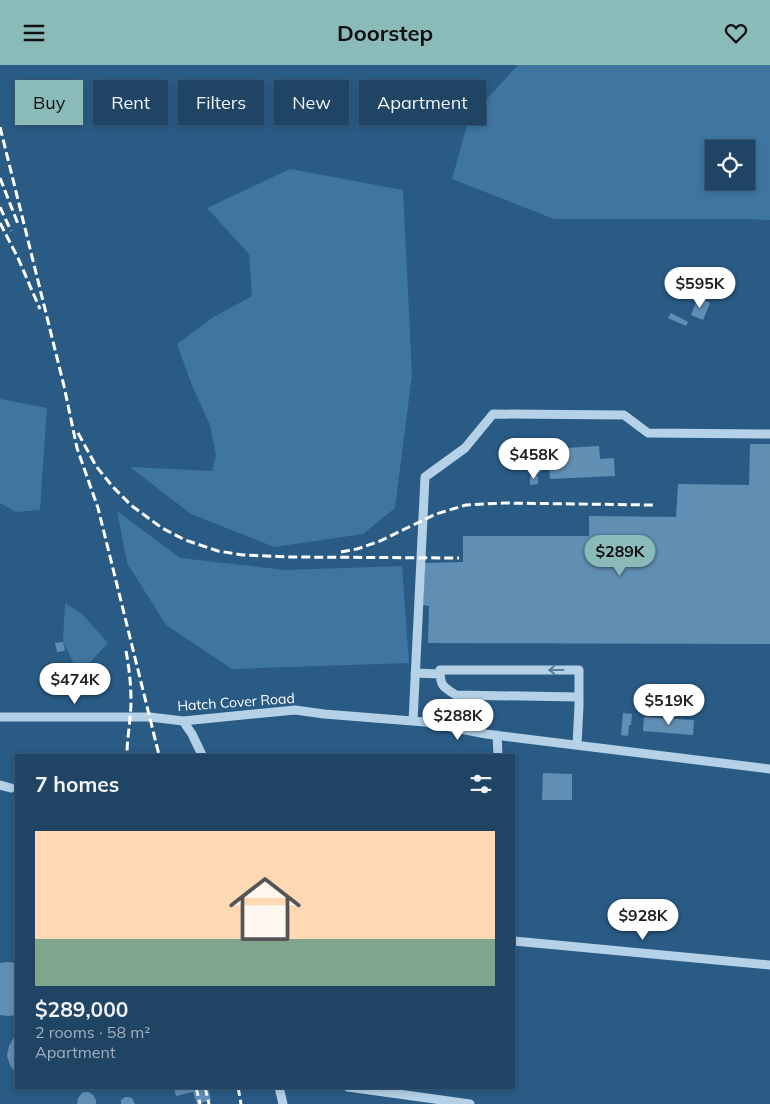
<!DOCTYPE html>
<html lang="en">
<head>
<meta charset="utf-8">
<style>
	:root { --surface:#1f4464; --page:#274b6a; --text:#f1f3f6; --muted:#a1b0bf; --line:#3c5c78; --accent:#8bbbb9 }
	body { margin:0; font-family:Mulish,sans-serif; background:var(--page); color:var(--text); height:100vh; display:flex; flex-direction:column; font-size:19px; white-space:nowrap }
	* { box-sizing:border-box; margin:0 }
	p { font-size:16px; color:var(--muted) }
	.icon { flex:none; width:28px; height:28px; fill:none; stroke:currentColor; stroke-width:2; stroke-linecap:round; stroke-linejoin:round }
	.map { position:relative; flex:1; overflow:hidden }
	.drawer { position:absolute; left:15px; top:689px; width:500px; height:335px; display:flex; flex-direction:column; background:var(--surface); border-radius:0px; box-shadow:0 2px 8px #0003,0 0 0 1px var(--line) }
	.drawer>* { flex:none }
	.banner { position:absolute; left:15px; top:15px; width:500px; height:45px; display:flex; gap:10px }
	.controls { position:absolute; left:705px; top:75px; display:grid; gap:10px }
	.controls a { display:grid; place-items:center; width:50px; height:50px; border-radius:0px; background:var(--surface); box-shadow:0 2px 8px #0003,0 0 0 1px var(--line); font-size:25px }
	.price { position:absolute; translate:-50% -42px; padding:0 11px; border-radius:18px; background:#fff; color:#222; font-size:16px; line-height:32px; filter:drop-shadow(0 1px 2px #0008) }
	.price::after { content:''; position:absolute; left:50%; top:30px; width:15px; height:11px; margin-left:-8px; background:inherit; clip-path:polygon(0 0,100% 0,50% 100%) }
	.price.on { background:var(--accent); color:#111 }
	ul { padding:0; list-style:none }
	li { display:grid; align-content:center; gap:10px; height:265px; padding:0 20px }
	li span { display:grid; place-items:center; height:155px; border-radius:0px; color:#555 }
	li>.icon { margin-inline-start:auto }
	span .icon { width:90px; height:90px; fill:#fffc; stroke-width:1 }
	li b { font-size:21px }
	h2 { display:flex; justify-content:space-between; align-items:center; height:60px; padding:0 20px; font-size:21px }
	.chip { padding:0 18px; border-radius:0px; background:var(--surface); box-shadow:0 2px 8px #0003,0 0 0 1px var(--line); font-size:18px; line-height:45px }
	.chip.on { background:var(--accent); color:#111 }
	header { display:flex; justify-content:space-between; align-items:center; height:65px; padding:0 20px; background:var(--accent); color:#111; font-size:22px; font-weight:700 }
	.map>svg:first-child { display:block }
</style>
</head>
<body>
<header><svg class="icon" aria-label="menu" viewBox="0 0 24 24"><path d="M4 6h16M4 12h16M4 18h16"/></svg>Doorstep<svg class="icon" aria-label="heart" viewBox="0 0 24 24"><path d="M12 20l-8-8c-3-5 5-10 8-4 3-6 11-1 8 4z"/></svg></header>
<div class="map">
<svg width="770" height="1039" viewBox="0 0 770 1039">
	<rect width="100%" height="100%" fill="#295b85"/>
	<path fill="#3e75a1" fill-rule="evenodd" d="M518 0H770V155L740 154H554L452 114 469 53ZM714 84H746V116H714Z
		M290 104 403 125 412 310 395 443 363 469 274 482 191 449 130 402 212 406 216 391 210 360 193 323 177 279 212 253 252 231 249 189 207 143Z
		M0 334 47 343 40 445 16 447 0 438Z
		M117 446 180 493 286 505 402 501 409 598 232 604 166 560 127 498Z
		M65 538 82 549 108 578 79 609 63 577Z"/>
	<path fill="#618fb4" d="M698 232 710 238 703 255 691 250Z
		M671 248 688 257 686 261 668 253Z
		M527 377H548V384L599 381 600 394 614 393 615 411 550 414 548 387H527Z
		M750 379H770V579L428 578 429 541 423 540 425 498 463 497V471H589V451L676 452 678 419 749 420Z
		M526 400a9 9 0 1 1 18 0a9 9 0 1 1-18 0Z
		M530 411H538V419L530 420Z
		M63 577 65 586 57 587 55 578Z
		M623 648 632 649 631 660H629L628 671 621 670Z
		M644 652 694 655 693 670 643 666Z
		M543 708 572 709V735H542Z
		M7 897 16 898V950L9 951 0 950V898Z
		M16 969V1009L10 1000 7 991 9 981Z
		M174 1022H192L193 1025 202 1022H208L211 1035 197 1039 193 1027 176 1031Z
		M85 1027H89L93 1030 96 1035V1039H77L78 1033 82 1028Z
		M125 1032H128L132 1033 135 1039H121V1035Z"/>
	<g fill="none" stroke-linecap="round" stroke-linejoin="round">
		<path stroke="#b4d1e7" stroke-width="9" d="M415 608 440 609
			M0 652H150L183 656 295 645 324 649 425 657 486 669 770 704
			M183 656 192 669 202 690
			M413 656 425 412 465 383 493 349 624 350 648 368 770 369
			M497 670 498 690
			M577 680 579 641V605H440C440 621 443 622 456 630L579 632
			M0 720 11 723
			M514 876 770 900
			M279 1022 283 1039
			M348 1022 470 1039"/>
		<path stroke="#fff" stroke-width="3" stroke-dasharray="9 4" stroke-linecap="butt" d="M0 62 64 321 77 383 98 443 159 690
			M0 113 18 159
			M0 142 11 166
			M0 158 18 193 40 244
			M78 368 96 401 113 422 132 441 162 463 185 475 218 486 243 490 291 492 459 493
			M341 487 357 484 380 476 436 449 466 440 504 438 653 440
			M126 586C129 602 131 619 131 636 131 654 127 672 127 690
			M196 1022 200 1039
			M205 1022 209 1039
			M238 1022 241 1039"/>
	</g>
	<defs><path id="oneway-shaft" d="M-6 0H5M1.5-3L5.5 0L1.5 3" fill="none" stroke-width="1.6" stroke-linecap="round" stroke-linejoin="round" transform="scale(1.25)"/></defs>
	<use stroke="#537ea2" href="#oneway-shaft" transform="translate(556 605) rotate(-180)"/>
	<g text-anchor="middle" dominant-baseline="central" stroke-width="4" stroke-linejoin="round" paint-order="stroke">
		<g font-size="14" fill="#fff" stroke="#295b85">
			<text transform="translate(236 637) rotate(-4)">Hatch Cover Road</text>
		</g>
	</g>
</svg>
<div class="controls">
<a><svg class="icon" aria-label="locate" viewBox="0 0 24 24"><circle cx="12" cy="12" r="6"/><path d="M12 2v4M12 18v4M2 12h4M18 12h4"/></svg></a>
</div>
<b class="price" style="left:700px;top:244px">$595K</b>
<b class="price" style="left:534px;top:415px">$458K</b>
<b class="price on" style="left:620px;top:512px">$289K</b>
<b class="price" style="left:75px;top:640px">$474K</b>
<b class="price" style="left:669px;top:661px">$519K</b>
<b class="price" style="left:458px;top:676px">$288K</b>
<b class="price" style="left:643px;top:876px">$928K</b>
<div class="banner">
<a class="chip on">Buy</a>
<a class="chip">Rent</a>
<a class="chip">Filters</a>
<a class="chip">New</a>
<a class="chip">Apartment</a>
</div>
<section class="drawer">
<h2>7 homes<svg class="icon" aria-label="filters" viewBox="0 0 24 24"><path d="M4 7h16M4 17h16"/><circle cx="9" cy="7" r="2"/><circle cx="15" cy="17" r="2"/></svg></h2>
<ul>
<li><span style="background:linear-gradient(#ffd9b3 70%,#7fa58c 0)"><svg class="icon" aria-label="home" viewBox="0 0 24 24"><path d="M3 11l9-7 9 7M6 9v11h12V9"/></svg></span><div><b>$289,000</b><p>2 rooms · 58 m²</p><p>Apartment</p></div></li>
</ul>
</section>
</div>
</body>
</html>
